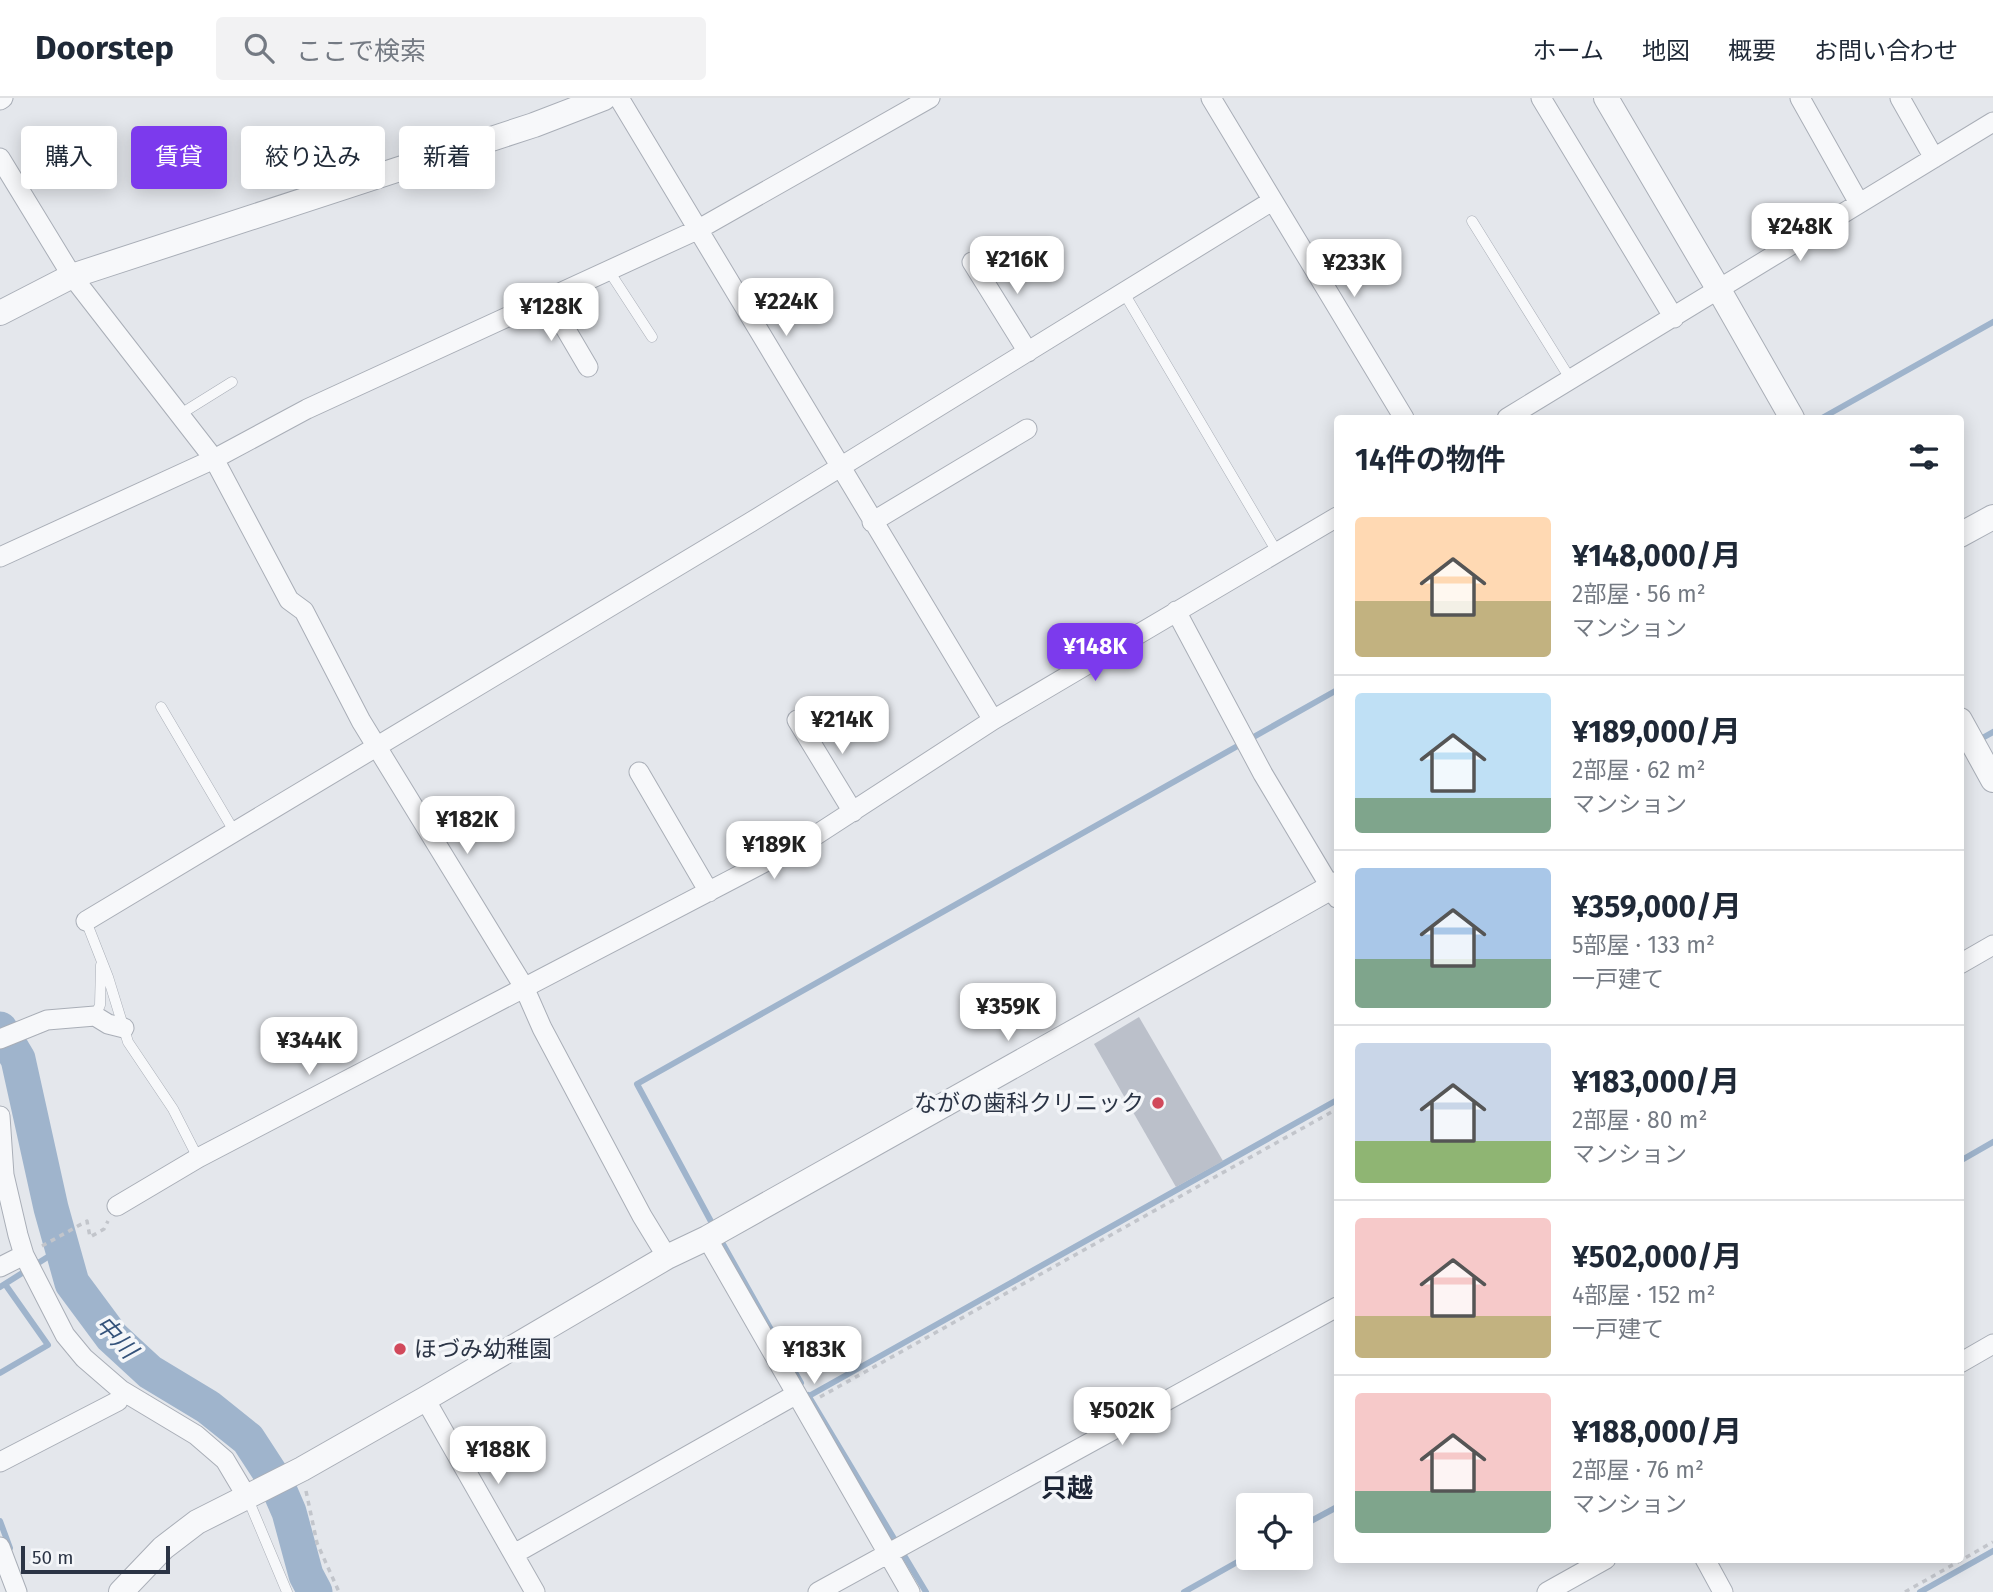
<!DOCTYPE html>
<html lang="ja">
<head>
<meta charset="utf-8">
<style>
	:root { --surface:#fff; --page:#f2f2f3; --text:#1f2937; --muted:#747a83; --line:#e0e1e3; --accent:#7c3aed }
	body { margin:0; font-family:"Fira Sans","Noto Sans JP",sans-serif; background:var(--page); color:var(--text); height:100vh; display:flex; flex-direction:column; font-size:26px; white-space:nowrap }
	* { box-sizing:border-box; margin:0 }
	p { font-size:23px; color:var(--muted) }
	.icon { flex:none; width:38px; height:38px; fill:none; stroke:currentColor; stroke-width:2; stroke-linecap:round; stroke-linejoin:round }
	.map { position:relative; flex:1; overflow:hidden }
	.side { position:absolute; left:1334px; top:317px; width:630px; height:1148px; display:flex; flex-direction:column; background:var(--surface); border-radius:7px; box-shadow:0 4px 18px #0003 }
	.side>* { flex:none }
	.banner { position:absolute; left:21px; top:28px; width:665px; height:63px; display:flex; gap:14px }
	.fabs { position:absolute; left:1236px; top:1395px; display:grid; gap:14px }
	.fabs a { display:grid; place-items:center; width:77px; height:77px; border-radius:7px; background:var(--surface); box-shadow:0 4px 18px #0003; font-size:35px }
	.scale { position:absolute; left:21px; bottom:18px; width:149px; box-sizing:border-box; padding-left:7px; border:4px solid #2b3445; border-top:0; font-size:19px; line-height:24px; white-space:nowrap; color:#2b3445; -webkit-text-stroke:5px #f4f6f9; paint-order:stroke }
	.price { position:absolute; translate:-50% -60px; padding:0 16px; border-radius:14px; background:#fff; color:#222; font-size:23px; line-height:46px; filter:drop-shadow(0 2px 4px #0008) }
	.price::after { content:''; position:absolute; left:50%; top:42px; width:21px; height:16px; margin-left:-10px; background:inherit; clip-path:polygon(0 0,100% 0,50% 100%) }
	.price.selected { background:var(--accent); color:#fff }
	ul { padding:0; list-style:none }
	li { display:flex; align-items:center; gap:21px; height:175px; padding:0 21px }
	li+li { border-top:2px solid var(--line) }
	li span { display:grid; place-items:center; flex:none; width:196px; height:140px; border-radius:7px; color:#555 }
	li>.icon { margin-inline-start:auto }
	span .icon { width:84px; height:84px; fill:#fffc; stroke-width:1 }
	li b { font-size:30px }
	h2 { display:flex; justify-content:space-between; align-items:center; height:84px; padding:0 21px; font-size:30px }
	.pill { padding:0 24px; border-radius:7px; background:var(--surface); box-shadow:0 4px 18px #0003; font-size:24px; line-height:63px }
	.pill.selected { background:var(--accent); color:#fff }
	header { display:flex; align-items:center; gap:42px; box-sizing:border-box; height:98px; padding:0 35px; background:var(--surface); border-bottom:2px solid var(--line) }
	header strong { font-size:33px }
	nav { display:flex; gap:38px; margin-inline-start:auto; font-size:24px }
	.search { width:490px; height:63px; background:var(--page); display:flex; align-items:center; gap:18px; box-sizing:border-box; padding:0 24px; border-radius:7px; color:var(--muted); font-size:26px }
	.map>svg:first-child { display:block }
</style>
</head>
<body>
<header>
<strong>Doorstep</strong>
<div class="search"><svg class="icon" aria-label="search" viewBox="0 0 24 24"><circle cx="10" cy="10" r="6"/><path d="M15 15l6 6"/></svg>ここで検索</div>
<nav><a>ホーム</a><a>地図</a><a>概要</a><a>お問い合わせ</a></nav>
</header>
<div class="map">
<svg width="1993" height="1494" viewBox="0 0 1993 1494">
	<rect width="100%" height="100%" fill="#e4e7ec"/>
	<g fill="none" stroke-linecap="round" stroke-linejoin="round">
		<path stroke="#9fb4cc" stroke-width="6" d="M1822 320 1993 224
			M1977 643 1993 634
			M1960 1063 1993 1044
			M714 1129 637 986 1337 592
			M719 1139 801 1285
			M0 1189 62 1150
			M0 1275 48 1247 5 1186
			M808 1297 926 1494
			M809 1298 1337 1002
			M0 1423 10 1450
			M1300 1429 1337 1409
			M1184 1494 1248 1458
			M1920 1494 1993 1453"/>
		<path stroke="#9fb4cc" stroke-width="35" d="M0 931 18 961 51 1110 72 1185 112 1239 150 1274 208 1309 248 1341 276 1384 289 1414 306 1477 315 1494"/>
	</g>
	<path fill="#bbc0ca" d="M1139 919 1223 1063 1176 1089 1094 946Z"/>
	<g fill="none" stroke-linecap="round" stroke-linejoin="round">
		<defs>
			<path id="service" d="M1472 123 1571 282
				M609 173 652 239
				M1124 195 1277 454
				M179 317 232 284
				M161 609 234 733
				M86 823 108 879 128 944 173 1011 198 1060
				M95 918 100 907 101 867
				M248 1401 287 1494"/>
			<path id="minor" d="M619 0 993 622
				M1211 0 1404 320
				M1541 0 1674 220
				M1800 0 1859 105
				M1900 0 1934 60
				M0 2 3 0
				M0 60 72 178 214 361 289 502 304 513 361 623 524 889 542 930 642 1118 667 1159
				M972 164 1028 254
				M548 201 588 269
				M1507 320 1993 24
				M872 424 1027 331
				M0 459 214 361 307 311 699 131 930 0
				M1176 513 1263 676 1337 800
				M797 622 853 714
				M639 674 709 794
				M86 823 751 424 1272 103
				M1960 866 1993 847
				M0 941 47 922 95 918 108 926 124 930
				M0 1018 4 1077 18 1137 24 1157 65 1237 84 1260 121 1292 196 1337 225 1362 247 1399
				M117 1108 198 1060 813 739 993 622 1337 419
				M707 1140 910 1494
				M0 1169 24 1157
				M1960 1265 1993 1246
				M425 1301 535 1494
				M0 1364 118 1303
				M0 1449 17 1494
				M514 1456 795 1297
				M1705 1461 1723 1494
				M818 1494 1337 1209
				M1547 1494 1606 1461"/>
			<path id="tertiary" d="M1606 0 1719 192 1792 320
				M0 215 72 178 534 27 604 0
				M1960 437 1993 419
				M1960 622 1993 682
				M121 1494 163 1450 197 1424 302 1371 425 1301 667 1159 707 1140 1337 786"/>
		</defs>
		<use href="#service" stroke="#a9aeb7" stroke-width="11"/>
		<use href="#minor" stroke="#a9aeb7" stroke-width="21"/>
		<use href="#tertiary" stroke="#a9aeb7" stroke-width="26"/>
		<path stroke="#c2c5cb" stroke-width="3.5" stroke-dasharray="5 5" stroke-linecap="butt" d="M42 1148 87 1123 90 1139 104 1131 108 1123
			M820 1299 1337 1011
			M306 1393 317 1445 339 1494
			M1905 1494 1993 1444"/>
		<use href="#service" stroke="#f7f8fa" stroke-width="10"/>
		<use href="#minor" stroke="#f7f8fa" stroke-width="19"/>
		<use href="#tertiary" stroke="#f7f8fa" stroke-width="24"/>
	</g>
	<g fill="#d1495b" stroke="#f4f6f9" stroke-width="2.5">
		<circle cx="1158" cy="1005" r="7"/>
		<circle cx="400" cy="1251" r="7"/>
	</g>
	<g text-anchor="middle" dominant-baseline="central" stroke-width="7" stroke-linejoin="round" paint-order="stroke">
		<g font-size="23" fill="#2b3445" stroke="#f4f6f9" text-anchor="end">
			<text x="1144" y="1005">ながの歯科クリニック</text>
			<text x="414" y="1251" text-anchor="start">ほづみ幼稚園</text>
		</g>
		<g font-size="24" font-style="italic" fill="#34527a" stroke="#f4f6f9">
			<text transform="translate(116 1239) rotate(47)">中川</text>
		</g>
		<g font-size="26" font-weight="bold" fill="#1d2536" stroke="#f4f6f9">
			<text x="1067" y="1390">只越</text>
		</g>
	</g>
</svg>
<div class="fabs">
<a><svg class="icon" aria-label="locate" viewBox="0 0 24 24"><circle cx="12" cy="12" r="6"/><path d="M12 2v4M12 18v4M2 12h4M18 12h4"/></svg></a>
</div>
<div class="scale">50 m</div>
<b class="price" style="left:1800px;top:165px">¥248K</b>
<b class="price" style="left:1017px;top:198px">¥216K</b>
<b class="price" style="left:1354px;top:201px">¥233K</b>
<b class="price" style="left:786px;top:240px">¥224K</b>
<b class="price" style="left:551px;top:245px">¥128K</b>
<b class="price selected" style="left:1095px;top:585px">¥148K</b>
<b class="price" style="left:842px;top:658px">¥214K</b>
<b class="price" style="left:467px;top:758px">¥182K</b>
<b class="price" style="left:774px;top:783px">¥189K</b>
<b class="price" style="left:1008px;top:945px">¥359K</b>
<b class="price" style="left:309px;top:979px">¥344K</b>
<b class="price" style="left:814px;top:1288px">¥183K</b>
<b class="price" style="left:1122px;top:1349px">¥502K</b>
<b class="price" style="left:498px;top:1388px">¥188K</b>
<div class="banner">
<a class="pill">購入</a>
<a class="pill selected">賃貸</a>
<a class="pill">絞り込み</a>
<a class="pill">新着</a>
</div>
<section class="side">
<h2>14件の物件<svg class="icon" aria-label="filters" viewBox="0 0 24 24"><path d="M4 7h16M4 17h16"/><circle cx="9" cy="7" r="2"/><circle cx="15" cy="17" r="2"/></svg></h2>
<ul>
<li><span style="background:linear-gradient(#ffd9b3 60%,#c2b280 0)"><svg class="icon" aria-label="home" viewBox="0 0 24 24"><path d="M3 11l9-7 9 7M6 9v11h12V9"/></svg></span><div><b>¥148,000/月</b><p>2部屋 · 56 m²</p><p>マンション</p></div></li>
<li><span style="background:linear-gradient(#bfe0f5 75%,#7fa58c 0)"><svg class="icon" aria-label="home" viewBox="0 0 24 24"><path d="M3 11l9-7 9 7M6 9v11h12V9"/></svg></span><div><b>¥189,000/月</b><p>2部屋 · 62 m²</p><p>マンション</p></div></li>
<li><span style="background:linear-gradient(#a9c7e8 65%,#7fa58c 0)"><svg class="icon" aria-label="home" viewBox="0 0 24 24"><path d="M3 11l9-7 9 7M6 9v11h12V9"/></svg></span><div><b>¥359,000/月</b><p>5部屋 · 133 m²</p><p>一戸建て</p></div></li>
<li><span style="background:linear-gradient(#c9d6e8 70%,#8fb573 0)"><svg class="icon" aria-label="home" viewBox="0 0 24 24"><path d="M3 11l9-7 9 7M6 9v11h12V9"/></svg></span><div><b>¥183,000/月</b><p>2部屋 · 80 m²</p><p>マンション</p></div></li>
<li><span style="background:linear-gradient(#f6c9c9 70%,#c2b280 0)"><svg class="icon" aria-label="home" viewBox="0 0 24 24"><path d="M3 11l9-7 9 7M6 9v11h12V9"/></svg></span><div><b>¥502,000/月</b><p>4部屋 · 152 m²</p><p>一戸建て</p></div></li>
<li><span style="background:linear-gradient(#f6c9c9 70%,#7fa58c 0)"><svg class="icon" aria-label="home" viewBox="0 0 24 24"><path d="M3 11l9-7 9 7M6 9v11h12V9"/></svg></span><div><b>¥188,000/月</b><p>2部屋 · 76 m²</p><p>マンション</p></div></li>
</ul>
</section>
</div>
</body>
</html>
